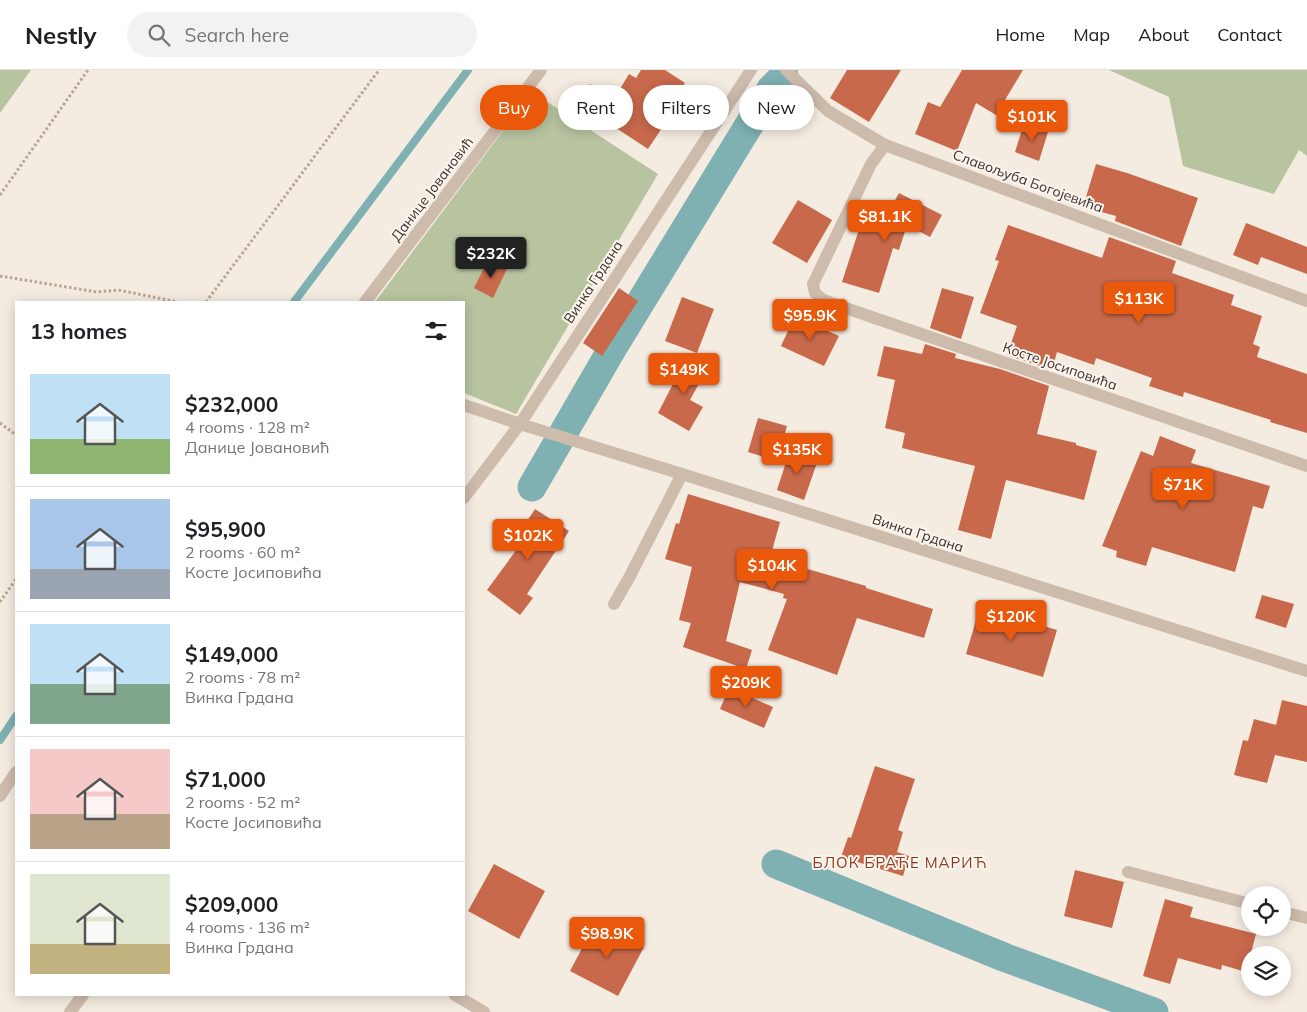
<!DOCTYPE html>
<html lang="en">
<head>
<meta charset="utf-8">
<style>
	:root { --surface:#fff; --page:#f2f2f2; --text:#202124; --muted:#757577; --line:#e0e0e0; --accent:#ea580c }
	body { margin:0; font-family:Mulish,sans-serif; background:var(--page); color:var(--text); height:100vh; display:flex; flex-direction:column; font-size:19px; white-space:nowrap }
	* { box-sizing:border-box; margin:0 }
	p { font-size:16px; color:var(--muted) }
	.icon { flex:none; width:28px; height:28px; fill:none; stroke:currentColor; stroke-width:2; stroke-linecap:round; stroke-linejoin:round }
	.map { position:relative; flex:1; overflow:hidden }
	.sheet { position:absolute; left:15px; top:231px; width:450px; height:695px; display:flex; flex-direction:column; background:var(--surface); border-radius:0px; box-shadow:0 2px 12px #0003 }
	.sheet>* { flex:none }
	.hud { position:absolute; left:480px; top:15px; width:475px; height:45px; display:flex; gap:10px }
	.fabs { position:absolute; left:1241px; top:816px; display:grid; gap:10px }
	.fabs a { display:grid; place-items:center; width:50px; height:50px; border-radius:50%; background:var(--surface); box-shadow:0 2px 12px #0003; font-size:25px }
	.price { position:absolute; translate:-50% -42px; padding:0 11px; border-radius:5px; background:var(--accent); color:#fff; font-size:16px; line-height:32px; filter:drop-shadow(0 1px 2px #0008) }
	.price::after { content:''; position:absolute; left:50%; top:30px; width:15px; height:11px; margin-left:-8px; background:inherit; clip-path:polygon(0 0,100% 0,50% 100%) }
	.price.on { background:#222; color:#fff }
	ul { padding:0; list-style:none }
	li { display:flex; align-items:center; gap:15px; height:125px; padding:0 15px }
	li+li { border-top:1px solid var(--line) }
	li span { display:grid; place-items:center; flex:none; width:140px; height:100px; border-radius:0px; color:#555 }
	li>.icon { margin-inline-start:auto }
	span .icon { width:60px; height:60px; fill:#fffc; stroke-width:1 }
	li b { font-size:21px }
	h2 { display:flex; justify-content:space-between; align-items:center; height:60px; padding:0 15px; font-size:21px }
	.tag { padding:0 18px; border-radius:22px; background:var(--surface); box-shadow:0 2px 12px #0003; font-size:18px; line-height:45px }
	.tag.on { background:var(--accent); color:#fff }
	header { display:flex; align-items:center; gap:30px; box-sizing:border-box; height:70px; padding:0 25px; background:var(--surface); border-bottom:1px solid var(--line) }
	header strong { font-size:24px }
	nav { display:flex; gap:28px; margin-inline-start:auto; font-size:18px }
	.search { width:350px; height:45px; background:var(--page); display:flex; align-items:center; gap:12px; box-sizing:border-box; padding:0 18px; border-radius:28px; color:var(--muted); font-size:19px }
	.map>svg:first-child { display:block }
</style>
</head>
<body>
<header>
<strong>Nestly</strong>
<div class="search"><svg class="icon" aria-label="search" viewBox="0 0 24 24"><circle cx="10" cy="10" r="6"/><path d="M15 15l6 6"/></svg>Search here</div>
<nav><a>Home</a><a>Map</a><a>About</a><a>Contact</a></nav>
</header>
<div class="map">
<svg width="1307" height="942" viewBox="0 0 1307 942">
	<rect width="100%" height="100%" fill="#f4ebe1"/>
	<path fill="#b8c4a0" d="M0 0H31L0 43Z
		M1109 0H1307V86L1299 80 1274 124 1183 96 1169 27Z
		M532 22 658 104 516 344 464 323V232H375Z"/>
	<g fill="none" stroke-linecap="round" stroke-linejoin="round">
		<path stroke="#7fb0b2" stroke-width="8" d="M294 232 468 0
			M0 670 16 646"/>
		<path stroke="#7fb0b2" stroke-width="29" d="M532 417 612 279 771 19 784 6
			M776 794 1006 888 1154 942"/>
	</g>
	<path fill="#c8694b" d="M641 0H665L685 13 672 32 679 36 666 56 664 55 648 79 578 33 590 14 614 29 629 4 636 8Z
		M847 0H901L869 52 830 28Z
		M962 0H1023L996 45 976 33 957 81 915 64 928 32 940 37Z
		M1024 53 1048 62 1039 91 1015 82Z
		M1096 94 1127 103 1198 128 1181 176 1115 151 1116 146 1083 137Z
		M899 123 942 145 930 167 907 155 899 180 893 178 879 223 842 212 863 147 882 154Z
		M798 130 832 150 807 193 772 173Z
		M1246 153 1307 177V204L1261 187 1258 195 1233 185Z
		M1008 155 1102 188 1109 167 1176 191 1172 203 1234 225 1231 235 1262 246 1253 274 1260 277 1257 287 1307 304V363L1270 352 1271 350 1184 322 1183 327 1149 316 1152 308 1096 288 1094 295 1057 282 1052 300 1007 285 1017 256 980 243 999 191 995 190Z
		M488 190 507 199 493 228 474 218Z
		M619 218 638 231 602 286 583 273Z
		M942 218 974 227 961 269 930 258Z
		M682 227 714 239 697 283 665 271Z
		M795 246 839 266 824 296 781 276Z
		M925 274 956 284 955 288 1000 299 1049 316 1037 364 1076 373V375L1097 381 1084 430 1006 410 991 469 958 460 975 396 902 378 905 363 885 358 895 310 877 306 884 276 922 284Z
		M688 285 708 297 690 330 703 337 689 361 658 343Z
		M758 348 787 356 777 391 748 382Z
		M1160 366 1196 380 1191 393 1270 416 1263 439 1253 436 1235 502 1152 477 1146 496 1116 487 1117 481 1102 476 1141 381 1153 386Z
		M790 380 818 390 804 430 777 420Z
		M688 424 780 452 770 488 866 516V518L933 539 924 568 857 548 837 605 768 580 787 529 783 528 784 524 740 512 726 571 752 580 746 599 683 577 691 553 679 550 692 497 665 489 676 453 679 454Z
		M535 439 569 461 527 524 533 528 520 545 487 520 520 475 514 471Z
		M1262 525 1294 534 1286 558 1255 548Z
		M980 537 1057 560 1043 607 966 584Z
		M729 618 773 637 764 658 720 639Z
		M1282 630 1307 636V692L1275 685 1267 713 1234 705 1243 670 1248 671 1254 649 1276 655Z
		M875 696 915 709 898 760 903 762 897 782 909 786 903 806 841 787 848 767 851 768Z
		M494 794 545 821 519 869 468 841Z
		M1075 800 1124 812 1112 858 1064 846Z
		M1165 829 1193 837 1190 847 1256 864 1246 902 1222 895 1221 900 1178 888 1170 914 1143 906Z
		M596 852 644 877 618 926 570 901Z"/>
	<g fill="none" stroke-linecap="round" stroke-linejoin="round">
		<path stroke="#b9a596" stroke-width="3" stroke-dasharray="2.5 2.5" stroke-linecap="butt" d="M0 125 88 0
			M0 206 97 222 118 220 178 232
			M206 232 379 0
			M0 353 16 365
			M0 532 16 509"/>
		<path stroke="#cdbbac" stroke-width="12" d="M786 0 828 41 885 75
			M614 534 630 506 682 404"/>
		<path stroke="#cdbbac" stroke-width="12" d="M1307 231 885 75 871 94 813 214 815 223 822 229 831 233 1307 396
			M365 232 541 0
			M464 335 520 354 682 404 1307 601
			M464 428 520 354 751 0
			M0 726 16 702
			M1128 802 1250 834
			M1282 842 1307 848
			M455 925 484 942
			M70 942 83 925"/>
	</g>
	<g text-anchor="middle" dominant-baseline="central" stroke-width="4" stroke-linejoin="round" paint-order="stroke">
		<g font-size="14" fill="#3b302b" stroke="#fbf5ee">
			<text transform="translate(1028 111) rotate(20)">Славољуба Богојевића</text>
			<text transform="translate(432 119) rotate(-53)">Данице Јовановић</text>
			<text transform="translate(593 212) rotate(-57)">Винка Грдана</text>
			<text transform="translate(1060 296) rotate(19)">Косте Јосиповића</text>
			<text transform="translate(918 463) rotate(18)">Винка Грдана</text>
		</g>
		<g font-size="15" letter-spacing="1" fill="#8c3b22" stroke="#fbf5ee">
			<text x="900" y="792">БЛОК БРАЋЕ МАРИЋ</text>
		</g>
	</g>
</svg>
<div class="fabs">
<a><svg class="icon" aria-label="locate" viewBox="0 0 24 24"><circle cx="12" cy="12" r="6"/><path d="M12 2v4M12 18v4M2 12h4M18 12h4"/></svg></a>
<a><svg class="icon" aria-label="layers" viewBox="0 0 24 24"><path d="M12 4l9 5-9 5-9-5zM3 14l9 5 9-5"/></svg></a>
</div>
<b class="price" style="left:1032px;top:72px">$101K</b>
<b class="price" style="left:885px;top:172px">$81.1K</b>
<b class="price on" style="left:491px;top:209px">$232K</b>
<b class="price" style="left:1139px;top:254px">$113K</b>
<b class="price" style="left:810px;top:271px">$95.9K</b>
<b class="price" style="left:684px;top:325px">$149K</b>
<b class="price" style="left:797px;top:405px">$135K</b>
<b class="price" style="left:1183px;top:440px">$71K</b>
<b class="price" style="left:528px;top:491px">$102K</b>
<b class="price" style="left:772px;top:521px">$104K</b>
<b class="price" style="left:1011px;top:572px">$120K</b>
<b class="price" style="left:746px;top:638px">$209K</b>
<b class="price" style="left:607px;top:889px">$98.9K</b>
<div class="hud">
<a class="tag on">Buy</a>
<a class="tag">Rent</a>
<a class="tag">Filters</a>
<a class="tag">New</a>
</div>
<section class="sheet">
<h2>13 homes<svg class="icon" aria-label="filters" viewBox="0 0 24 24"><path d="M4 7h16M4 17h16"/><circle cx="9" cy="7" r="2"/><circle cx="15" cy="17" r="2"/></svg></h2>
<ul>
<li><span style="background:linear-gradient(#bfe0f5 65%,#8fb573 0)"><svg class="icon" aria-label="home" viewBox="0 0 24 24"><path d="M3 11l9-7 9 7M6 9v11h12V9"/></svg></span><div><b>$232,000</b><p>4 rooms · 128 m²</p><p>Данице Јовановић</p></div></li>
<li><span style="background:linear-gradient(#a9c7e8 70%,#9aa5b1 0)"><svg class="icon" aria-label="home" viewBox="0 0 24 24"><path d="M3 11l9-7 9 7M6 9v11h12V9"/></svg></span><div><b>$95,900</b><p>2 rooms · 60 m²</p><p>Косте Јосиповића</p></div></li>
<li><span style="background:linear-gradient(#bfe0f5 60%,#7fa58c 0)"><svg class="icon" aria-label="home" viewBox="0 0 24 24"><path d="M3 11l9-7 9 7M6 9v11h12V9"/></svg></span><div><b>$149,000</b><p>2 rooms · 78 m²</p><p>Винка Грдана</p></div></li>
<li><span style="background:linear-gradient(#f6c9c9 65%,#b9a48a 0)"><svg class="icon" aria-label="home" viewBox="0 0 24 24"><path d="M3 11l9-7 9 7M6 9v11h12V9"/></svg></span><div><b>$71,000</b><p>2 rooms · 52 m²</p><p>Косте Јосиповића</p></div></li>
<li><span style="background:linear-gradient(#dfe7d0 70%,#c2b280 0)"><svg class="icon" aria-label="home" viewBox="0 0 24 24"><path d="M3 11l9-7 9 7M6 9v11h12V9"/></svg></span><div><b>$209,000</b><p>4 rooms · 136 m²</p><p>Винка Грдана</p></div></li>
</ul>
</section>
</div>
</body>
</html>
